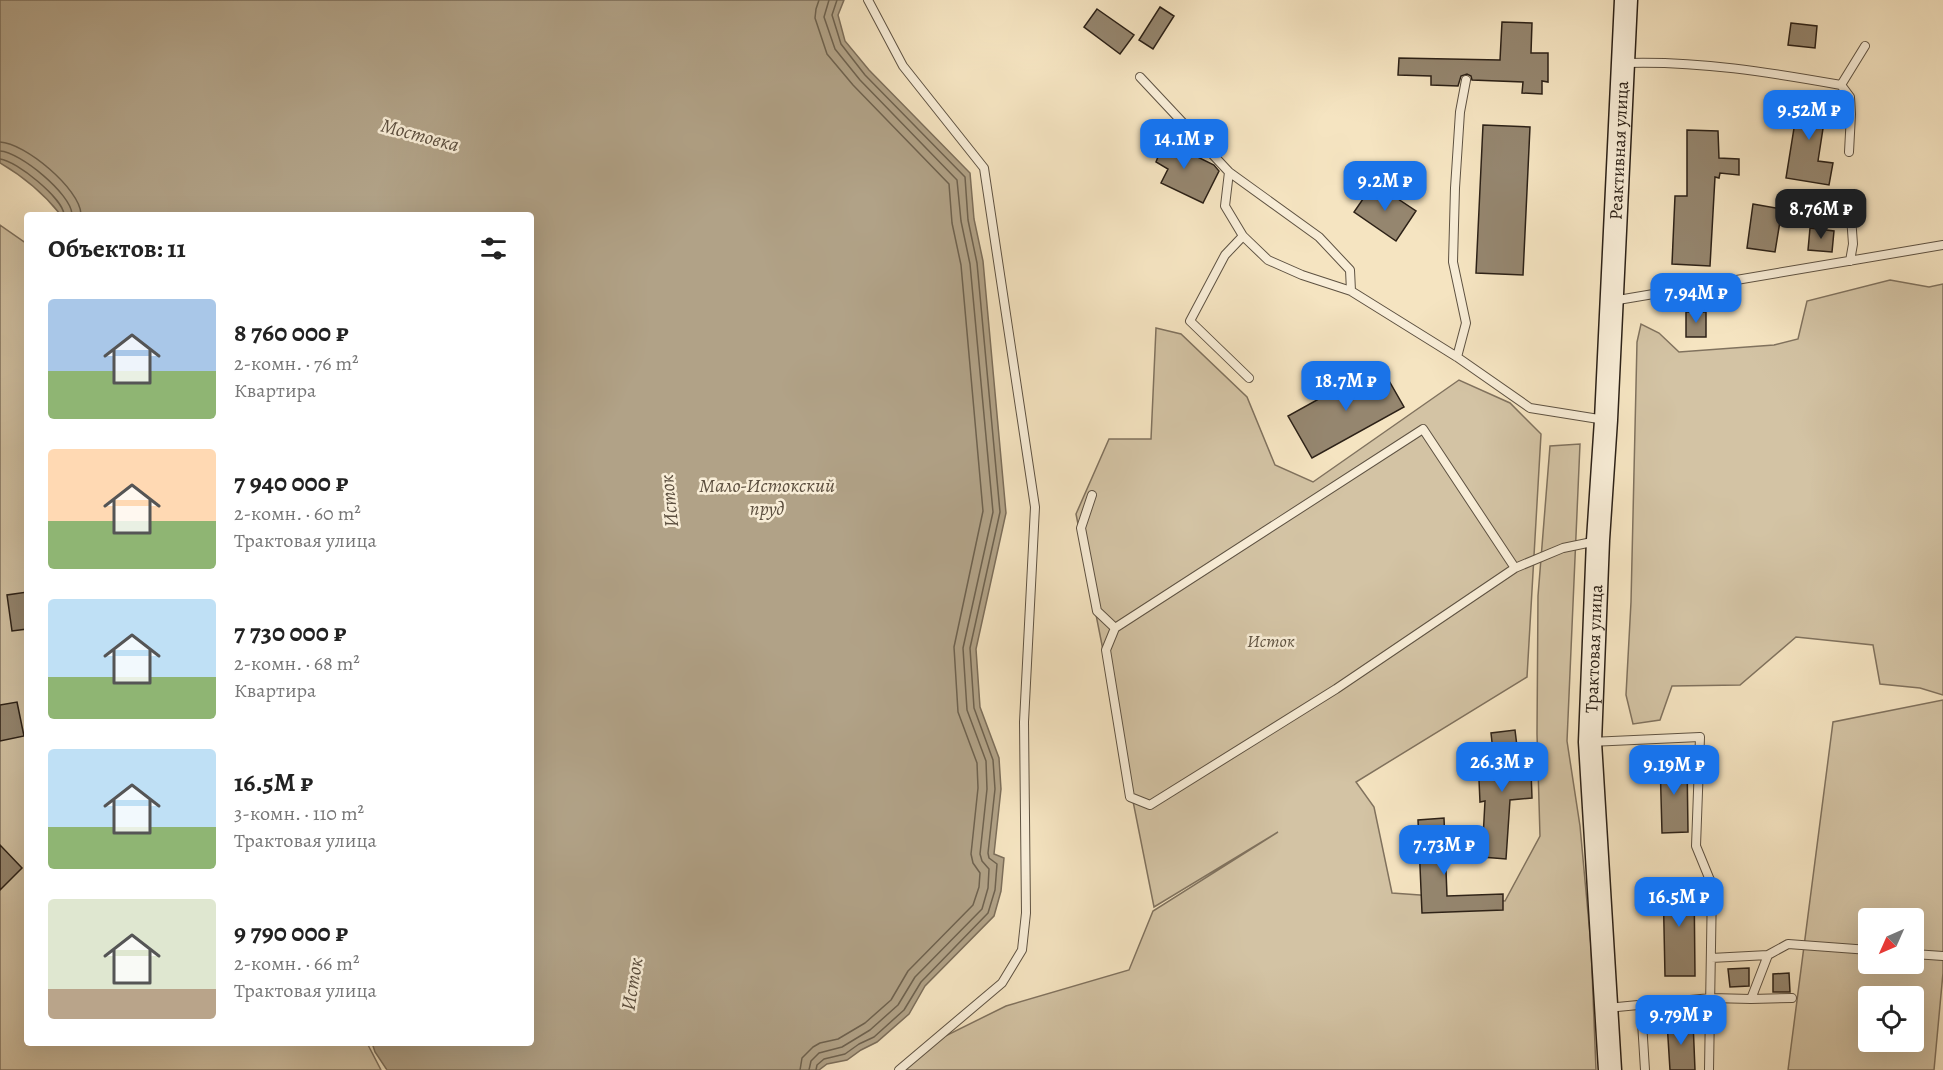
<!DOCTYPE html>
<html lang="ru">
<head>
<meta charset="utf-8">
<style>
	:root { --surface:#fff; --page:#f2f2f2; --text:#222; --muted:#767676; --accent:#1a73e8 }
	body { margin:0; font-family:Alegreya,serif; background:var(--page); color:var(--text); height:100vh; display:flex; flex-direction:column; font-size:22px; white-space:nowrap }
	* { box-sizing:border-box; margin:0 }
	p { font-size:20px; color:var(--muted) }
	.icon { flex:none; width:33px; height:33px; fill:none; stroke:currentColor; stroke-width:2; stroke-linecap:round; stroke-linejoin:round }
	.map { position:relative; flex:1; overflow:hidden }
	.side { position:absolute; left:24px; top:212px; width:510px; height:834px; display:flex; flex-direction:column; background:var(--surface); border-radius:6px; box-shadow:0 6px 24px #0002 }
	.side>* { flex:none }
	.needle { width:39px; rotate:225deg }
	.tools { position:absolute; left:1858px; top:908px; display:grid; gap:12px }
	.tools a { display:grid; place-items:center; width:66px; height:66px; border-radius:6px; background:var(--surface); box-shadow:0 6px 24px #0002; font-size:30px }
	.price { position:absolute; translate:-50% -51px; padding:0 14px; border-radius:12px; background:var(--accent); color:#fff; font-size:20px; line-height:39px; filter:drop-shadow(0 2px 3px #0008) }
	.price::after { content:''; position:absolute; left:50%; top:36px; width:18px; height:14px; margin-left:-9px; background:inherit; clip-path:polygon(0 0,100% 0,50% 100%) }
	.price.on { background:#222; color:#fff }
	ul { padding:0; list-style:none }
	li { display:flex; align-items:center; gap:18px; height:150px; padding:0 24px }
	li span { display:grid; place-items:center; flex:none; width:168px; height:120px; border-radius:6px; color:#555 }
	li>.icon { margin-inline-start:auto }
	span .icon { width:72px; height:72px; fill:#fffc; stroke-width:1 }
	li b { font-size:26px }
	h2 { display:flex; justify-content:space-between; align-items:center; height:72px; padding:0 24px; font-size:26px }
	.map>svg:first-child { display:block }
</style>
</head>
<body>
<div class="map">
<svg width="1943" height="1070" viewBox="0 0 1943 1070">
	<rect width="100%" height="100%" fill="#f5e4c1"/>
	<filter id="stains"><feTurbulence type="fractalNoise" baseFrequency=".00333" numOctaves="4"/><feColorMatrix values="0 0 0 0 .2 0 0 0 0 .09 0 0 0 0 .02 0 0 0 .5 -.17"/></filter>
	<radialGradient id="worn" r=".72"><stop offset=".6" stop-color="#630" stop-opacity="0"/><stop offset="1" stop-color="#630" stop-opacity=".3"/></radialGradient>
	<path fill="#d3c3a4" stroke="#80725e" stroke-width="1.5" fill-rule="evenodd" d="M0 225 27 244V1042L367 1043 381 1070H0Z
		M1890 280 1929 287 1943 284V695L1920 688 1880 684 1873 645 1796 637 1740 685 1672 686 1660 720 1633 724 1626 695 1631 602 1637 342 1641 324 1659 333 1679 352 1774 345 1798 339 1807 301Z
		M1156 328 1181 334 1247 397 1275 465 1313 482 1459 380 1510 403 1541 434 1527 677 1356 782 1374 807 1392 893 1505 901 1540 836 1537 734 1538 596 1550 446 1580 444 1567 741 1580 826 1591 946 1596 1070H901L925 1046 1006 1006 1129 970 1153 911 1278 832 1154 907 1076 514 1109 439H1151Z
		M1943 700V973L1934 1070H1788L1833 722ZM1869 918H1914V963H1869ZM1869 996H1914V1041H1869Z"/>
	<path fill="#b1a287" stroke="#7c6e5a" stroke-width="1.5" d="M0 0H844L838 15 845 41 869 70 970 173 974 219 983 261 1006 513 976 649 980 707 999 758 1001 789 994 854 1004 858 1001 891 994 916 925 986 909 1014 877 1042 861 1050 847 1060 827 1064 819 1070H387L375 1052 372 1043 531 1042V214H60C43 193 24 177 0 163Z"/>
	<g fill="none" stroke-linecap="round" stroke-linejoin="round">
		<path stroke="#6e624f" stroke-width="1.5" d="M0 142C25 143 80 189 81 214
			M0 151C20 152 71 194 72 214
			M0 159C17 161 62 198 64 214
			M800 1070 802 1058 813 1047 820 1043 838 1039 865 1023 891 1000 908 971 973 905 979 887 980 873 973 863 971 854 978 788 977 763 958 712 954 647 983 511 961 265 952 223 949 184 853 85 827 54 815 18 816 9 819 0
			M809 1070 811 1061 819 1053 842 1047 870 1030 898 1005 915 977 982 909 988 888 989 869 982 861 980 854 987 789 986 761 967 710 963 648 993 512 970 264 961 221 957 180 860 80 835 49 824 17 829 0
			M816 1070 817 1065 824 1059 845 1054 859 1044 874 1037 904 1010 921 982 988 913 995 890 997 864 989 858 988 853 995 789 993 760 974 708 970 648 1000 512 977 263 968 220 965 177 865 75 841 44 832 15 837 0"/>
	</g>
	<path fill="#95866f" stroke="#2c2117" stroke-width="1.5" d="M1160 7 1174 16 1153 49 1139 40Z
		M1097 9 1134 35 1120 54 1084 27Z
		M1502 22 1532 23 1531 53H1548V82L1542 81V94L1522 93 1523 82 1472 80 1471 76 1467 74 1461 76 1458 86 1431 85V76L1398 75 1399 58 1500 60Z
		M1791 23 1817 26 1815 48 1788 45Z
		M1800 91 1828 96 1818 161 1833 163 1829 185 1786 178Z
		M1483 125 1530 127 1523 275 1476 273Z
		M1687 130 1718 131 1719 158 1739 159V175L1720 173 1719 178 1715 177 1710 266 1672 264 1675 196H1687Z
		M1155 136 1214 165 1219 171 1203 203 1161 183 1168 169 1156 162 1158 157 1147 152Z
		M1374 183 1416 211 1396 241 1354 212Z
		M1753 204 1782 209 1775 252 1747 248Z
		M1810 228 1834 231 1832 252 1808 250Z
		M1686 312H1706V337H1686Z
		M1380 365 1404 407 1312 458 1288 416Z
		M27 592V629L12 631 7 595Z
		M17 702 24 736 0 741V705Z
		M1515 730 1520 771 1531 770 1532 798 1510 800 1506 859 1482 857 1485 801 1480 802 1479 780 1496 779 1491 733Z
		M1687 759 1688 832 1662 833 1660 760Z
		M1444 818 1447 896 1503 894V910L1422 913 1418 820Z
		M0 845 22 868 0 890Z
		M1663 880H1694L1695 976H1665Z
		M1749 968V986L1730 987 1728 969Z
		M1789 973 1790 992H1773V974Z
		M1693 1021 1695 1070H1670L1667 1022Z"/>
	<g fill="none" stroke-linecap="round" stroke-linejoin="round">
		<defs>
			<path id="service" d="M868 0 903 66 984 168 1035 507 1024 722 1026 913 1022 950 1002 983 899 1070
				M1626 63C1700 61 1768 72 1841 85L1850 97 1851 114 1849 152
				M1140 77 1229 172 1225 206 1243 236 1268 260 1302 275 1351 291 1457 357 1530 408 1605 420
				M1841 85 1865 46
				M1229 172 1319 237 1350 270 1351 291
				M1243 236 1225 255 1190 321 1249 378
				M1850 261 1853 244 1850 203
				M1612 301 1943 245
				M1457 357 1466 323 1453 262 1455 188 1460 112 1466 80
				M1092 495 1081 528 1097 611 1115 628 1106 650 1130 797 1150 805 1336 689 1515 568
				M1115 628 1423 429 1515 568 1563 548 1597 541
				M1590 742 1700 737 1696 846 1712 885 1709 1070
				M1914 954 1943 956
				M1711 958 1768 955 1788 944 1869 950
				M1751 999 1792 998
				M1641 1006 1645 1070
				M1607 1008 1711 998 1751 999 1768 955"/>
			<g id="secondary">
				<path id="s1" d="M1610 1070 1590 742 1598 540 1606 420 1626 0"/>
			</g>
		</defs>
		<use href="#service" stroke="#5e5242" stroke-width="10"/>
		<use href="#secondary" stroke="#2c2117" stroke-width="25"/>
		<use href="#service" stroke="#f8edd7" stroke-width="8"/>
		<use href="#secondary" stroke="#f8edd7" stroke-width="22"/>
	</g>
	<g text-anchor="middle" dominant-baseline="central" stroke-width="5" stroke-linejoin="round" paint-order="stroke">
		<g font-size="18" fill="#2c2117" stroke="#f8edd7">
			<text stroke="none"><textPath href="#s1" startOffset="921">Реактивная улица</textPath></text>
			<text stroke="none"><textPath href="#s1" startOffset="422">Трактовая улица</textPath></text>
		</g>
		<g font-size="18" font-style="italic" fill="#5e5241" stroke="#f8edd7">
			<text x="1271" y="641">Исток</text>
		</g>
		<g font-size="20" font-style="italic" fill="#5b4e3e" stroke="#f8edd7">
			<text transform="translate(420 135) rotate(15)">Мостовка</text>
			<text x="767" y="485">Мало-Истокский<tspan x="767" dy="23">пруд</tspan></text>
			<text transform="translate(669 501) rotate(-96)">Исток</text>
			<text transform="translate(632 984) rotate(-81)">Исток</text>
		</g>
	</g>
	<rect width="100%" height="100%" filter="url(#stains)"/>
	<rect width="100%" height="100%" fill="url(#worn)"/>
</svg>
<div class="tools">
<a><svg class="needle" viewBox="-14 -14 28 28"><path d="M0-13l5 13h-10z" fill="#e53935"/><path d="M0 13l5-13h-10z" fill="#767676"/></svg></a>
<a><svg class="icon" aria-label="locate" viewBox="0 0 24 24"><circle cx="12" cy="12" r="6"/><path d="M12 2v4M12 18v4M2 12h4M18 12h4"/></svg></a>
</div>
<b class="price" style="left:1809px;top:141px">9.52M ₽</b>
<b class="price" style="left:1184px;top:170px">14.1M ₽</b>
<b class="price" style="left:1385px;top:212px">9.2M ₽</b>
<b class="price on" style="left:1821px;top:240px">8.76M ₽</b>
<b class="price" style="left:1696px;top:324px">7.94M ₽</b>
<b class="price" style="left:1346px;top:412px">18.7M ₽</b>
<b class="price" style="left:1502px;top:793px">26.3M ₽</b>
<b class="price" style="left:1674px;top:796px">9.19M ₽</b>
<b class="price" style="left:1444px;top:876px">7.73M ₽</b>
<b class="price" style="left:1679px;top:928px">16.5M ₽</b>
<b class="price" style="left:1681px;top:1046px">9.79M ₽</b>
<section class="side">
<h2>Объектов: 11<svg class="icon" aria-label="filters" viewBox="0 0 24 24"><path d="M4 7h16M4 17h16"/><circle cx="9" cy="7" r="2"/><circle cx="15" cy="17" r="2"/></svg></h2>
<ul>
<li><span style="background:linear-gradient(#a9c7e8 60%,#8fb573 0)"><svg class="icon" aria-label="home" viewBox="0 0 24 24"><path d="M3 11l9-7 9 7M6 9v11h12V9"/></svg></span><div><b>8 760 000 ₽</b><p>2-комн. · 76 m²</p><p>Квартира</p></div></li>
<li><span style="background:linear-gradient(#ffd9b3 60%,#8fb573 0)"><svg class="icon" aria-label="home" viewBox="0 0 24 24"><path d="M3 11l9-7 9 7M6 9v11h12V9"/></svg></span><div><b>7 940 000 ₽</b><p>2-комн. · 60 m²</p><p>Трактовая улица</p></div></li>
<li><span style="background:linear-gradient(#bfe0f5 65%,#8fb573 0)"><svg class="icon" aria-label="home" viewBox="0 0 24 24"><path d="M3 11l9-7 9 7M6 9v11h12V9"/></svg></span><div><b>7 730 000 ₽</b><p>2-комн. · 68 m²</p><p>Квартира</p></div></li>
<li><span style="background:linear-gradient(#bfe0f5 65%,#8fb573 0)"><svg class="icon" aria-label="home" viewBox="0 0 24 24"><path d="M3 11l9-7 9 7M6 9v11h12V9"/></svg></span><div><b>16.5M ₽</b><p>3-комн. · 110 m²</p><p>Трактовая улица</p></div></li>
<li><span style="background:linear-gradient(#dfe7d0 75%,#b9a48a 0)"><svg class="icon" aria-label="home" viewBox="0 0 24 24"><path d="M3 11l9-7 9 7M6 9v11h12V9"/></svg></span><div><b>9 790 000 ₽</b><p>2-комн. · 66 m²</p><p>Трактовая улица</p></div></li>
</ul>
</section>
</div>
</body>
</html>
